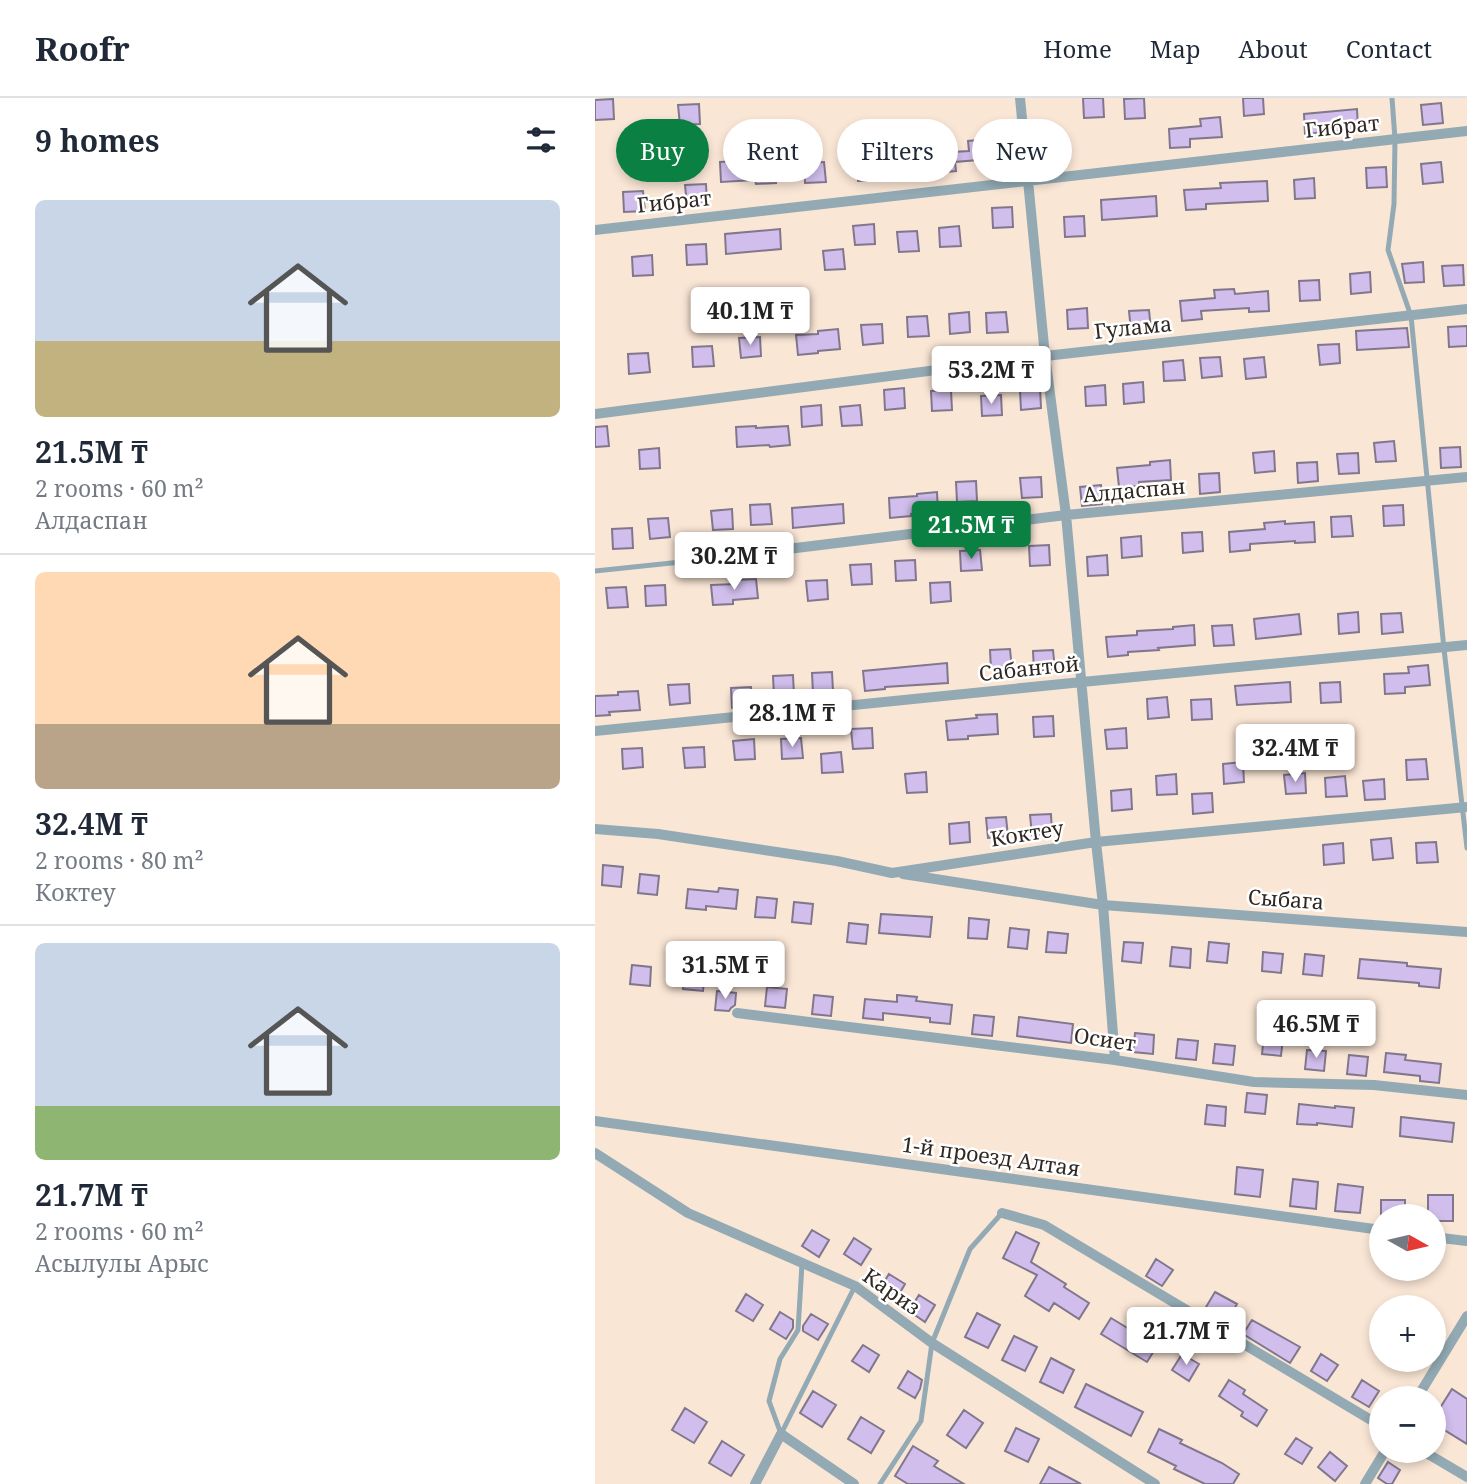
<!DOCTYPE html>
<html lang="en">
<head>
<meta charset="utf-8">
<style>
	:root { --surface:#fff; --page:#f6f6f7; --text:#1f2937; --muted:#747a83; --line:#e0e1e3; --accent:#0b8043 }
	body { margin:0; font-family:"Noto Serif",serif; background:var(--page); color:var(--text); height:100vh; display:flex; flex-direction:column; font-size:26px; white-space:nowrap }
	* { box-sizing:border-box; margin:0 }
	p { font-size:23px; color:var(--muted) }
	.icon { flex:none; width:38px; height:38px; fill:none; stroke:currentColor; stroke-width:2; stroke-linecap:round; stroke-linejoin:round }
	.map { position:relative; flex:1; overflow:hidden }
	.side { display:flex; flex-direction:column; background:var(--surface); width:595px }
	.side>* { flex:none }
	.top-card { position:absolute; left:21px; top:21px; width:665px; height:63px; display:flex; gap:14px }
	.needle { width:46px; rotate:98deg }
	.fabs { position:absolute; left:774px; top:1106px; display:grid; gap:14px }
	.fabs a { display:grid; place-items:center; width:77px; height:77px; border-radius:50%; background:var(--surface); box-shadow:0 4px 10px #0003; font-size:35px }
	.price { position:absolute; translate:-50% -60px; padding:0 16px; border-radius:7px; background:#fff; color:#222; font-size:23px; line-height:46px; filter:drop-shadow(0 2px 4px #0008) }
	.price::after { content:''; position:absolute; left:50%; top:42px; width:21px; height:16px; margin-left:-10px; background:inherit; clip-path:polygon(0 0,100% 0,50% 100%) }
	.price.selected { background:var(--accent); color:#fff }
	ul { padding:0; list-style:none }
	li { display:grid; align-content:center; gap:14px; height:371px; padding:0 35px }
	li+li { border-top:2px solid var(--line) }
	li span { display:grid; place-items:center; height:217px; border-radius:10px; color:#555 }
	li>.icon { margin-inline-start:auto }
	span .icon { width:126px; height:126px; fill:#fffc; stroke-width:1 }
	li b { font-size:30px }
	h2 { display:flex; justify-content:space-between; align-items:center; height:84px; padding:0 35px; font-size:30px }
	.chip { padding:0 24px; border-radius:32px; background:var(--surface); box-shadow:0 4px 10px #0003; font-size:24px; line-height:63px }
	.chip.selected { background:var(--accent); color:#fff }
	header { display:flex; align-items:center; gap:42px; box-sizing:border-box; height:98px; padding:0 35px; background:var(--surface); border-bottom:2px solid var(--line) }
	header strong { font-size:33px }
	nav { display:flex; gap:38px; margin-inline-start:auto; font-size:24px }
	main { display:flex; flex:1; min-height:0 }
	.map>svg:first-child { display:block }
</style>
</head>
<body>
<header>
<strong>Roofr</strong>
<nav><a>Home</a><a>Map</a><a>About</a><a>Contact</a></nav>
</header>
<main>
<section class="side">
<h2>9 homes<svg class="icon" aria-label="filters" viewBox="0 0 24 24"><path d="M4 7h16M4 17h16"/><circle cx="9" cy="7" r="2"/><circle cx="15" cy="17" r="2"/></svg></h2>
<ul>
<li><span style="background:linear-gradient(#c9d6e8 65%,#c2b280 0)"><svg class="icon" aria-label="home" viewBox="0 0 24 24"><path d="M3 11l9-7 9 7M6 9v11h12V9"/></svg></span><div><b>21.5M ₸</b><p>2 rooms · 60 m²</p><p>Алдаспан</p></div></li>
<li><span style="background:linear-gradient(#ffd9b3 70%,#b9a48a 0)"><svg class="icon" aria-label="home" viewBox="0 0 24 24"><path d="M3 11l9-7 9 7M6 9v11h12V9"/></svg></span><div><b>32.4M ₸</b><p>2 rooms · 80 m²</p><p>Коктеу</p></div></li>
<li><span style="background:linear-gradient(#c9d6e8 75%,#8fb573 0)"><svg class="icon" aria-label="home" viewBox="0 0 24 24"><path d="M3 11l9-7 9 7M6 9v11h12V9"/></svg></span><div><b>21.7M ₸</b><p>2 rooms · 60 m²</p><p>Асылулы Арыс</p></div></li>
</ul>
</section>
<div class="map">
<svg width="872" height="1386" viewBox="0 0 872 1386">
	<rect width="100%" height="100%" fill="#fae6d5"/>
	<path fill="#d1beec" stroke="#80778c" stroke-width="2" d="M488 0H508L509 19 489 20Z
		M549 0 550 20 530 21 529 1Z
		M648 0H668L669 16 649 18Z
		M18 1 19 21 0 22V2Z
		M846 5 848 25 828 27 826 7Z
		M104 6 105 26 85 27 83 7Z
		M762 11 763 31 710 36 709 16Z
		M625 19 627 39 595 41V49L575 50 574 31 606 28 605 21Z
		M466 36 467 56 447 57 446 38Z
		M393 41 395 61 360 64 361 73 341 75 340 55 374 53 373 43Z
		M315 47 317 66 297 68 295 48Z
		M282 62 284 82 263 83 262 63Z
		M145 63V67L180 65 181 85 161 86 160 82 126 84 125 64Z
		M229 64 231 84 210 85 209 65Z
		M846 64 848 84 828 86 826 66Z
		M791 69 792 89 772 90 771 70Z
		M719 80 720 100 700 101 699 82Z
		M672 83 673 103 611 106V111L591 112 589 92 626 90 625 85Z
		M111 86 112 105 92 107 90 87Z
		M48 93 50 113 29 114 28 94Z
		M561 98 562 118 507 122 506 102Z
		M417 109 418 129 398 130 397 110Z
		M489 118 490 138 470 139 469 119Z
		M279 126 280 146 260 147 258 128Z
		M364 128 366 148 345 149 344 130Z
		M185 131 186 151 131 156 130 136Z
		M322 133 324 153 304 154 302 134Z
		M111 146 112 166 92 167 91 147Z
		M248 151 250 171 230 172 228 153Z
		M57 157 58 177 38 178 37 159Z
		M828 164 829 184 810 185 807 166Z
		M868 167 869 187 849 188 847 168Z
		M775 174 776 194 756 196 755 176Z
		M724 182 725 202 705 203 704 183Z
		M639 191 640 196 673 193 674 213 654 214V210L606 213 607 221 587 223 585 203 620 200 619 192Z
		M492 210 493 230 473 231 472 212Z
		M554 212 556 232 536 233 534 213Z
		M374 214 375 234 355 236 354 216Z
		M411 214 413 234 392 235 391 215Z
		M332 218 334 238 313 239 312 219Z
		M287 226 288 245 268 247 266 227Z
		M872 228V248L854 249 853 229Z
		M812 230 814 249 762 252 761 233Z
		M243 231 245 251 223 253V255L203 257 201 237 223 236V233Z
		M165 239 166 258 146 260 144 240Z
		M744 246 745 265 725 267 723 247Z
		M117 248 119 268 98 269 97 249Z
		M53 255 55 274 34 276 33 256Z
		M625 259 627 278 607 280 605 260Z
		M669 259 671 279 651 281 649 261Z
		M588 262 590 282 569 283 568 264Z
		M548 284 549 304 529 306 528 286Z
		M510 287 511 307 491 308 490 289Z
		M309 290 310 310 290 312 289 292Z
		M445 290 446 310 426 312 425 292Z
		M356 292 357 312 337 313 336 293Z
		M406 297 407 317 387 318 386 298Z
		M226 307 227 327 207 329 206 309Z
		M265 307 267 327 247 328 245 309Z
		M12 328 14 348 0 349V329Z
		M161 328V330L193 328 195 347 175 349 174 347 142 349 141 329Z
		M799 343 801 363 781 364 779 345Z
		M865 349 866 369 846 370 845 350Z
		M64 350 65 370 45 371 44 352Z
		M679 353 680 373 660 375 658 355Z
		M763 355 764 375 744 376 742 356Z
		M575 362 576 382 544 384V388L524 389 522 370 555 367V364Z
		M722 364 723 383 703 385 702 365Z
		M624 375 625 394 605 396 604 376Z
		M446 379 447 399 427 400 425 380Z
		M381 383 382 403 362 404 361 384Z
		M506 387 507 406 487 408 485 389Z
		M342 394 343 414 316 416V418L295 420 294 400 322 398V396Z
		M175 406 177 426 156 427 155 407Z
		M248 406 249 425 198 430 197 410Z
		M808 407 809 427 789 428 788 408Z
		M137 411 138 431 118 432 116 413Z
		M756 418 758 438 737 439 736 419Z
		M73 420 75 439 55 441 53 421Z
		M690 423V426L719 424 720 444 700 445V443L655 446V452L635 454 634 434 670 431 669 425Z
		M37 430 38 450 18 451 17 431Z
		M607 434 608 453 588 455 587 435Z
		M546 438 547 458 527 460 526 440Z
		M454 447 455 467 435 468 434 448Z
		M385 452 387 472 366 473 365 453Z
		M512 457 513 477 493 478 492 459Z
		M320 462 321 482 301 483 300 463Z
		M276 466 277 486 257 487 255 467Z
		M161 481 163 500 138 502V506L118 507 116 487 141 486V482Z
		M232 482 233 501 213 503 211 483Z
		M355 484 356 503 336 505 335 485Z
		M70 487 71 507 51 508 50 488Z
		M31 489 33 509 13 510 11 490Z
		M763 514 764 534 744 536 743 516Z
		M806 515 808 534 787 536 786 516Z
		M704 516 706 536 661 541 659 521Z
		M599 527 600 547 563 550 564 552 533 554V557L513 559 511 539 542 537V533L578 531V529Z
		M637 527 639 547 619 548 617 528Z
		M415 551 417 571 396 572 395 552Z
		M458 552 460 571 439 573 438 553Z
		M352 565 353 585 290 589V591L270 593 268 573Z
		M833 567 835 587 810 589V595L790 596 789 576 814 575 813 569Z
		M237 574 238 593 218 595 217 575Z
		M198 577 199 597 179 598 178 578Z
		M695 584 696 604 642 607 640 588Z
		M745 584 746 604 726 605 725 585Z
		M94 586 95 605 75 607 73 587Z
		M156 589 157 608 137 610 136 590Z
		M43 593 45 612 14 614 15 617 0 618V598L23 597V594Z
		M572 599 574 619 553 621 552 601Z
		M616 601 617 621 597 622 596 602Z
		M402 616 403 636 373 638V641L353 642 351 623 382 620 381 617Z
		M458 618 459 638 439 639 438 619Z
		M277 630 278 650 258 651 256 631Z
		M531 630 532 650 512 651 510 632Z
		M206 640 208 660 187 661 186 641Z
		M159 641 160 661 140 662 138 643Z
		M109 649 110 669 90 670 88 650Z
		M47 650 48 669 28 671 27 651Z
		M246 654 248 674 227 675 226 656Z
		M831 661 833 681 812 682 811 662Z
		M648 664 649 684 629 686 628 666Z
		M331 674 332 694 312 695 310 676Z
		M710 675 711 695 691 696 689 677Z
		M581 676 582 696 562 697 561 678Z
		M750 678 752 698 731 699 730 680Z
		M789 681 790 701 770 702 768 683Z
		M536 691 537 711 517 713 516 693Z
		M617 695 618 714 598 716 597 696Z
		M456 716 457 736 437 737 435 717Z
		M411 719 413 738 393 740 391 720Z
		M374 724 375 744 355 746 354 726Z
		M796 740 798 760 778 762 776 742Z
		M841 744 843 764 822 765 821 745Z
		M748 745 749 765 729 767 728 747Z
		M8 767 28 769 26 789 7 787Z
		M45 776 64 778 62 797 43 795Z
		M124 790 143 792 141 811 111 808V812L91 810 93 791 123 794Z
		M162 799 182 801 180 820 160 819Z
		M199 804 218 806 216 826 197 824Z
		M286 816 337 819 335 839 284 835Z
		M374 820 394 822 392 841 373 840Z
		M254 825 273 827 271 846 252 844Z
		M415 830 434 832 432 851 413 849Z
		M453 834 473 836 471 855 451 854Z
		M529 844 548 845 546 865 527 863Z
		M614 844 634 846 632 865 612 863Z
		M577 849 596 851 595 870 575 868Z
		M668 854 688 856 686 875 667 873Z
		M710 856 729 858 727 878 708 876Z
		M765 861 812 865V868L846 871 844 890 824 888V885L763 880Z
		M37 867 56 869 55 888 35 886Z
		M90 872 110 874 108 893 88 891Z
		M172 889 192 891 190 910 170 908Z
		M122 893 141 895 140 907 136 910 134 913 120 912Z
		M219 897 238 899 236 918 217 916Z
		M302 897 322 899 321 903 357 907 355 926 335 924V920L288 915V922L268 920 270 901 302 904Z
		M379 917 399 919 397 938 377 936Z
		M424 919 478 926 476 945 422 938Z
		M540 935 559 937 558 956 538 954Z
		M669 937 688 939 686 958 667 956Z
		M583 941 603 943 601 962 581 960Z
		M620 946 640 948 638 967 618 965Z
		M712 952 731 953 729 973 710 971Z
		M791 955 811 957 810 962 846 966 844 985 825 983V978L789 974Z
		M754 957 773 959 771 978 752 976Z
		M652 995 672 997 670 1016 650 1014Z
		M704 1006 740 1010V1008L759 1010 757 1029 722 1025V1027L702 1026Z
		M612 1007 631 1009 630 1028 610 1026Z
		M806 1019 859 1025 857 1044 805 1038Z
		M642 1069 668 1072 665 1099 640 1096Z
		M698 1081 723 1084 721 1111 695 1108Z
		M743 1086 768 1089 765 1115 740 1113Z
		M833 1097H858V1123H838V1118H833Z
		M786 1102H810V1118H786Z
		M217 1132 234 1142 224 1159 207 1148Z
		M421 1134 444 1145 436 1164 471 1186 469 1189 494 1205 484 1221 459 1205 454 1213 430 1198 442 1177 408 1160Z
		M259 1140 276 1151 266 1167 249 1156Z
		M561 1161 578 1172 567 1188 551 1178Z
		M294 1176 310 1186 300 1203 284 1192Z
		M620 1194 642 1206 633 1221 611 1209Z
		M151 1196 168 1207 158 1223 141 1213Z
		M324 1197 340 1207 330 1224 314 1213Z
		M185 1214 198 1222V1230L191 1241 175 1231Z
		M382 1215 405 1227 393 1250 370 1239Z
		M216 1216 233 1226 223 1242 208 1233V1228Z
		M516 1220 562 1248 552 1264 506 1236Z
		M657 1222 705 1249 695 1265 648 1236Z
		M419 1238 442 1249 430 1273 407 1262Z
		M268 1247 284 1257 274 1274 257 1263Z
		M587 1256 604 1266 594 1283 577 1272Z
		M726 1256 743 1267 732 1283 716 1273Z
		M456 1260 479 1272 468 1295 445 1284Z
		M313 1273 327 1282 325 1291 320 1300 303 1290Z
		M634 1282 650 1292 648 1296 672 1312 662 1328 646 1318 648 1314 624 1298Z
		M767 1282 784 1293 774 1309 757 1299Z
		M491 1286 548 1314 536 1338 480 1309Z
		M857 1291 872 1301V1346L838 1325V1321Z
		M218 1293 241 1307 227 1329 205 1315Z
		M90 1310 112 1324 99 1345 77 1332Z
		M369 1312 388 1325 371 1350 352 1337Z
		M266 1319 289 1333 276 1355 253 1341Z
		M421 1330 444 1341 433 1364 410 1353Z
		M564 1331 587 1342 585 1345 627 1365 644 1376 638 1386H610L579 1371 581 1368 553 1354Z
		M701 1340 717 1350 707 1366 690 1356Z
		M127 1343 149 1357 136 1378 114 1365Z
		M318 1348 343 1363 339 1368 369 1386H313L300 1378Z
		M735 1354 752 1368 740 1383 723 1369Z
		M793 1364 805 1372 797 1386H792L783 1380Z
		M454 1369 486 1386H445Z"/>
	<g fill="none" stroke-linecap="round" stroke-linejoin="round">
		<path stroke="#93aab4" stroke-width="5" d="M797 0 800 41 799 106 793 152 816 218 849 551 872 750
			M0 473 86 464
			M186 1336 174 1303 185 1261 203 1232 207 1166
			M186 1336 260 1188
			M285 1386 326 1323 337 1245 375 1151 407 1115"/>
		<path stroke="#93aab4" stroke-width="10" d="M425 0 450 258 471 417 501 744 508 807 520 962
			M0 132 872 33
			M0 316 450 258 872 211
			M86 464 471 417 872 379
			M0 633 487 584 872 547
			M0 731 63 736 242 763 297 775 501 744 872 709
			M308 776 508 807 872 834
			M142 915 520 962 659 984 779 987 872 997
			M0 1023 786 1132
			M0 1055 93 1115 260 1188 337 1245 560 1386
			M407 1115 449 1127 786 1328
			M838 1139 872 1143
			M822 1300 872 1218
			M828 1353 872 1379
			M160 1386 186 1336 259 1386
			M770 1386 790 1353"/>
	</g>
	<g text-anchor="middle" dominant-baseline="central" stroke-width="5" stroke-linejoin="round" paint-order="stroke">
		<g font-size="21" fill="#302822" stroke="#fff">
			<text transform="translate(747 28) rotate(-6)">Гибрат</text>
			<text transform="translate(79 103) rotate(-6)">Гибрат</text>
			<text transform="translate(538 229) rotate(-6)">Гулама</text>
			<text transform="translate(539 392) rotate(-5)">Алдаспан</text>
			<text transform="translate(434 570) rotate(-6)">Сабантой</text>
			<text transform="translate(432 735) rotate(-9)">Коктеу</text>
			<text transform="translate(691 801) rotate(4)">Сыбага</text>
			<text transform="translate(510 941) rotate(8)">Осиет</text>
			<text transform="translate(396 1058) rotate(8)">1-й проезд Алтая</text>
			<text transform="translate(297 1193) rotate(35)">Кариз</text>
		</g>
	</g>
</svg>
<div class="fabs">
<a><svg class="needle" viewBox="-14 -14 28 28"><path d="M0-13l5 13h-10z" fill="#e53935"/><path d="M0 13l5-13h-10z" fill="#747a83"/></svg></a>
<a>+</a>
<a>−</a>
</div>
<b class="price" style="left:155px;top:249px">40.1M ₸</b>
<b class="price" style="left:396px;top:308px">53.2M ₸</b>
<b class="price selected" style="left:376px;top:463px">21.5M ₸</b>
<b class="price" style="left:139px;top:494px">30.2M ₸</b>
<b class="price" style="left:197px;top:651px">28.1M ₸</b>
<b class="price" style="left:700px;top:686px">32.4M ₸</b>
<b class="price" style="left:130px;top:903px">31.5M ₸</b>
<b class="price" style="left:721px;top:962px">46.5M ₸</b>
<b class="price" style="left:591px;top:1269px">21.7M ₸</b>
<div class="top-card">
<a class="chip selected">Buy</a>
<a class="chip">Rent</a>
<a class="chip">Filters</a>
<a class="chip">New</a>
</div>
</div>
</main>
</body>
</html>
